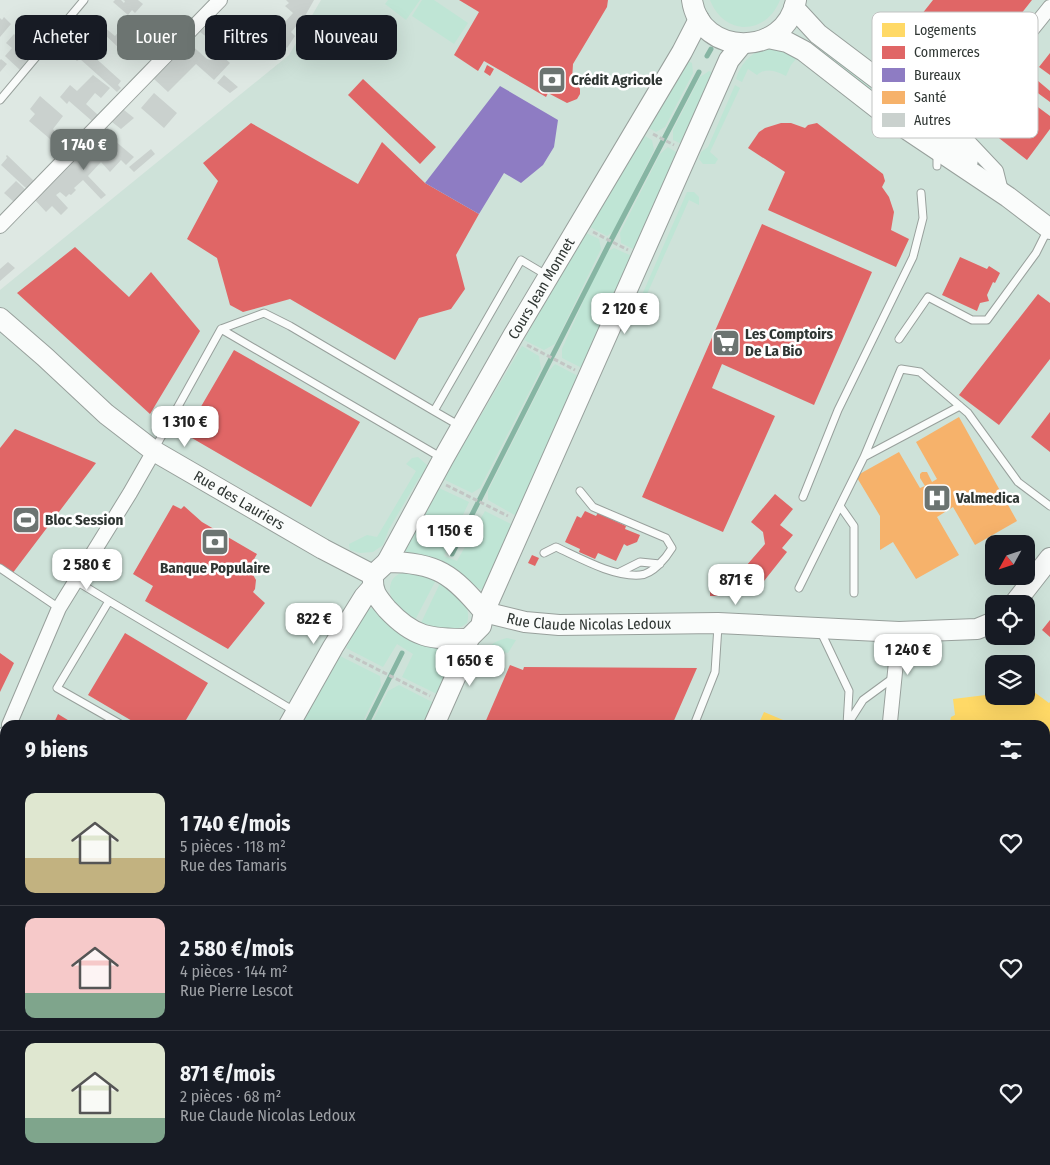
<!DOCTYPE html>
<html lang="fr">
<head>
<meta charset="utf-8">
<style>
	:root { --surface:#171b24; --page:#20242c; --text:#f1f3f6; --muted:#9ea1a6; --line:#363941; --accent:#6c7471 }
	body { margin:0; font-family:"Fira Sans Condensed",sans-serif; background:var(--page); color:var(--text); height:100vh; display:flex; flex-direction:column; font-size:19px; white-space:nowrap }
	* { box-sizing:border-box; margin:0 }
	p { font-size:16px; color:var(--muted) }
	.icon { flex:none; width:28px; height:28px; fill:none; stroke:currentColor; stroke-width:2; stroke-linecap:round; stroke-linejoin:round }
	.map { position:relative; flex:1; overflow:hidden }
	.sheet { position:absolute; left:0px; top:720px; width:1050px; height:445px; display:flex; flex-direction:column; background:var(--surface); border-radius:15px 15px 0 0; box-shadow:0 5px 20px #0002 }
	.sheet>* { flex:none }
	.guide { position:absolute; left:15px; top:15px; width:500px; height:45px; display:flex; gap:10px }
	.needle { width:32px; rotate:230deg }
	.controls { position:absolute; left:985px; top:535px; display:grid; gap:10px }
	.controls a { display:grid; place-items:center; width:50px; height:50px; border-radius:10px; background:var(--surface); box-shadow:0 5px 20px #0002; font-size:25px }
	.price { position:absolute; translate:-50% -42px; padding:0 11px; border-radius:10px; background:#fff; color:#222; font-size:16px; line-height:32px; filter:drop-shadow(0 1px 2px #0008) }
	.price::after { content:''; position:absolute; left:50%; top:30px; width:15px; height:11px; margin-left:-8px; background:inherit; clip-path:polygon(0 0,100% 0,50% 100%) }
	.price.on { background:var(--accent); color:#fff }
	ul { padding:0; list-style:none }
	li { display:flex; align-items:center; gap:15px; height:125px; padding:0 25px }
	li+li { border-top:1px solid var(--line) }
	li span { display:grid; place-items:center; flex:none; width:140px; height:100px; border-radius:10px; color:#555 }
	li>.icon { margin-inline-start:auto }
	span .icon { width:60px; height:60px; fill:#fffc; stroke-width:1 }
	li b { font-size:21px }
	h2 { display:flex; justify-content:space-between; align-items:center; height:60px; padding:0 25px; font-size:21px }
	.chip { padding:0 18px; border-radius:10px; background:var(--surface); box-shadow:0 5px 20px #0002; font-size:18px; line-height:45px }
	.chip.on { background:var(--accent); color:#fff }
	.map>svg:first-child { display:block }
</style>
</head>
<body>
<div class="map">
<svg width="1050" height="1165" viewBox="0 0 1050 1165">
	<rect width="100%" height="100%" fill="#dee8e3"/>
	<path fill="#cee2d9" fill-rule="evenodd" d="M321 0H1050V1165H0V290L289 55ZM994 544H1026V576H994ZM994 604H1026V636H994ZM994 664H1026V696H994ZM5 725H1045V1160H5Z"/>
	<path fill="#bfe5d5" d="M388 0H420L406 20 385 4Z
		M422 0H434L468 23 454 44 412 16Z
		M710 0H780C766 36 724 36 710 0Z
		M820 42 893 101 888 107 814 51Z
		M768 48 786 52 796 59 791 65 786 76C777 71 766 67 757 75L748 69 742 82 736 79C741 63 751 52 768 48Z
		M686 60 692 63 693 73 665 127 656 132 647 127Z
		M709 71 716 75 684 145 673 140V130L700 77Z
		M735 85 740 88 710 152 718 159 715 164H703L699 159 701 152 708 147Z
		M643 135 652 140 654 150 614 231 607 236 590 227Z
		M668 147 679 154 637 251 621 243 620 233 660 154Z
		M687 192H694L699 197V205L689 200 639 312 650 319C646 325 641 325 634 324L630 319 633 310 638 304Z
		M584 232 599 239 601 249 555 344 544 350 524 340Z
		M614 248 634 257 584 369 562 358V349L605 253Z
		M522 346 539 356 541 369 480 488 472 493 443 479Z
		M555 364 580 377 518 517 488 500V491L548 372Z
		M418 457 427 465C428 472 426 475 419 478L389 529 383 545 373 552 360 553 350 550 349 544 367 535 377 537 416 471 406 464 412 458Z
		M439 488 469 502 444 556 457 561 485 511 515 526 485 590C472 589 457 568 443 561 432 556 419 555 407 554L404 549Z
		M419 572 437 578 414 622C403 613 385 599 391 583 392 579 395 576 399 574 405 572 413 573 419 572Z
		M442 579C454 591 473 604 467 623 452 635 437 629 420 625Z
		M371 608 376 610 455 649 458 657 441 696 402 677 413 654 397 644 383 667 346 648 366 611Z
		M507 638 516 640 508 653C496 651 491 657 484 665L481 663C485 647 492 642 507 638Z
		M338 655 380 676 381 685 361 725H299Z
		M399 685 436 704 427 725H371L388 691Z
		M110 1160H149L144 1165H105Z
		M619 1160H662L673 1165H630Z"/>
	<path fill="#ffd966" d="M1010 657 1017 660 1021 659 1022 664H1006V660Z
		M1026 686 1049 703 1050 702V798L1045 794V725H960L959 722 958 725H954L950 722 951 717 955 715 953 699 994 694V696H1026Z
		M764 712 795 725H758Z
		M1045 961 1050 965V977L1045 982Z"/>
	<path fill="#e06666" d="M459 0H608L607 7 573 64 572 80 577 84 580 89V94L577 99 567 103 548 93 546 97 484 61 478 71 454 55 479 12Z
		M933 0H1032L945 110 884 62Z
		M1050 53V75L1039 67Z
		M487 65 494 69 490 76 484 72Z
		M1031 75 1050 91V102L1031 88 1029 82Z
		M363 79 436 147 420 164 348 95Z
		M1019 93 1050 116V129L1027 160 990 131Z
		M251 123 358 184 382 142 425 183 479 214 456 255 465 289 451 309 419 318 395 360 290 299 243 312 230 305 217 258 187 239 218 181 203 163Z
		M781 123H791L805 128 808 125 817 123 883 174 885 181 882 187 889 197 894 212 891 230 909 239 896 267 768 210 785 172 748 148 759 132 765 128Z
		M762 224 872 272 814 405 722 364 712 388 775 416 723 532 642 497Z
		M75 247 129 297 151 272 200 331 150 414 17 293Z
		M960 257 987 269 989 266 1000 273 995 283 993 282 987 295 989 301 980 303 977 311 942 295Z
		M1038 294 1050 303V359L999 425 959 395Z
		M234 350 360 422 311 507 185 434Z
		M1050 412V452L1031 437Z
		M15 429 96 463 12 574 0 565V448Z
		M775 494 793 509 780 525 793 535 782 548 787 552 764 581 746 566 765 544 763 532 751 522Z
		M173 505 181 509 184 506 202 522 257 554 249 568 256 580 255 589 253 592 265 603 228 649 145 601 153 586 133 574Z
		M585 511 596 516 598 513 626 526 625 529 640 535 637 542 627 546 624 544 616 561 598 553 595 559 579 552 580 549 565 542 577 516 581 518Z
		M532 555 539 558 535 566 528 563Z
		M710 589H720L721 596H710Z
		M1050 620V637L1042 630Z
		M125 633 208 683 183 725H139L88 695Z
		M0 653 14 663 0 692Z
		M510 665 523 670 524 667 697 668 672 725H484Z
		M58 714 76 725H53Z
		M1050 998V1012L1045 1008V1004Z
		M0 1039 5 1041V1133L0 1131Z"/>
	<path fill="#8e7cc3" d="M500 86 558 120 554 147 543 165 521 183 504 173 479 214 425 183Z"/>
	<path fill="#f6b26b" d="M959 417 1017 521 975 545 953 507 937 517 959 555 916 579 893 542 880 550V516L856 476 899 452 920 488 925 486 920 478V474L922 472H927L932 482 937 479 916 442Z"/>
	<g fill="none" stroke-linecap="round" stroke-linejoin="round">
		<path stroke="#86b5a3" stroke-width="5" d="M707 56 711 49
			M452 554 608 246 699 72
			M366 725 402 653"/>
	</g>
	<path fill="#cad1ce" d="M115 0H121L124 3 125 1 123 0H138L143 4 135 13 132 10 128 15 113 2Z
		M286 0H314L305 16 303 22 301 21 291 32 295 36 287 48 265 28 269 24 277 31 293 13 285 6 289 3Z
		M4 17 11 24 0 37V18L2 20Z
		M132 17 141 25 120 49 101 31 104 27 115 36Z
		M211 22 218 29 208 38 200 32Z
		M14 34 20 39 18 42 34 56 21 71 5 56 12 48 6 43Z
		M189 43 207 59 211 60 218 52 230 63 214 80 196 64 168 92 154 79Z
		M80 44 121 81 118 85 121 88 117 92 80 59 77 61 70 55Z
		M1 59 7 64 0 72V60Z
		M93 75 110 88 101 98 95 93 86 104 98 115 92 121 69 101 67 104 60 97 70 85 77 91Z
		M224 75 238 87 230 93 217 83Z
		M154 93 177 113 164 128 141 108Z
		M40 96 63 116 53 129 56 133 50 139 29 121 35 114 30 109Z
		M124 110 134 118 121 129 112 122Z
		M107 127 111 131 108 135 134 157 126 165 121 160 110 172 101 162 88 176 106 195 101 199 83 180 74 188 76 190 71 195 69 194 66 197 60 192 56 195 68 208 61 215 52 206 46 212 35 200Z
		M151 149 155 154 134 172 129 167Z
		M7 155 34 181 27 189 1 165 7 158 6 156Z
		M16 181 26 190 14 202 4 193Z
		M8 262 15 268 0 281V269Z"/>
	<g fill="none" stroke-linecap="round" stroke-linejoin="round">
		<defs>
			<path id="lane" d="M0 100 84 0
				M937 166V154
				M221 329 264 313 290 326 434 411 521 260 548 276
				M899 339 928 297 972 320H987L1036 253 1048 229
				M960 406 864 457 901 369 920 372 968 413 1018 482 1050 506
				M434 411 460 426
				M155 448 221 329 442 458
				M803 497 838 410 913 257 923 218 921 193
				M840 506 854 526V593
				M544 553 556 547C580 558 613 577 640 575 653 574 666 558 672 548L666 538 593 507 580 491
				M0 568 59 608
				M620 572 640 562 660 564
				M76 581 109 601
				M799 588 864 457
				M820 630 849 691 847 725
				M849 722 863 700 893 678
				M122 725 57 688 109 601 296 712
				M694 725 715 672 718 626
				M1045 1056 1050 1060
				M767 1160 777 1165
				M800 1160 801 1165
				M937 1160 938 1165
				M384 1163 389 1165"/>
			<path id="street" d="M963 115V136L996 171 1001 191
				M938 131 943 126 963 115 1050 7
				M0 226 220 0
				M9 725 59 608 130 493 154 451
				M892 725 890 722 899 632
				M0 746 5 734
				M1045 866 1050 870
				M0 910 5 913
				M1045 1139 1050 1137
				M91 1165 96 1160
				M983 1165 997 1160"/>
			<g id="secondary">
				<path d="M692 0C700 57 786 58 796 0"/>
				<path d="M794 8 818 34 904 99 968 160"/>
				<path d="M768 38 787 42 804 51 890 118 1008 197 1050 229"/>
				<path id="s1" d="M0 318 45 357 106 414 154 451 323 549 373 575"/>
				<path id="s2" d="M387 562 443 459 513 336 682 52 699 19"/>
				<path d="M1014 604 1050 558"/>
				<path d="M484 612C453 575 437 562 387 562L373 575C372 591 376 596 387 609 414 638 430 639 468 639L481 626 484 612 729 60 742 44"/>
				<path id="s3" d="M484 612 525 622 559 625 718 623 899 632 977 629 994 622"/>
				<path d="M289 725 333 647 364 597 372 588"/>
				<path d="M434 725 466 653 468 639"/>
			</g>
			<path id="primary" d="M0 923 5 925
				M0 960 5 963
				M473 1160 485 1165
				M552 1160 564 1165"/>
		</defs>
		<use href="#lane" stroke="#98a09c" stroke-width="9"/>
		<use href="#street" stroke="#98a09c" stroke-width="16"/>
		<use href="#secondary" stroke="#98a09c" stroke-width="22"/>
		<use href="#primary" stroke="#98a09c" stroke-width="24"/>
		<path stroke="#c2c6c4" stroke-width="3" stroke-dasharray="5 2.5" stroke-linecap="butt" d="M653 134 674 145
			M593 232 628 250
			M527 345 575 370
			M446 485 508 516
			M349 655 430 696
			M0 983 5 985
			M0 989 5 991
			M403 1160 414 1165
			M610 1160 620 1165
			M207 1161 209 1165"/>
		<use href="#lane" stroke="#fafcfb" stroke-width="7"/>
		<use href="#street" stroke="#fafcfb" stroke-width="14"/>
		<use href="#secondary" stroke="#fafcfb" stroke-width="20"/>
		<use href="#primary" stroke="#fafcfb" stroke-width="22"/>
	</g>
	<defs>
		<symbol id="bank-square" viewBox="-11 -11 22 22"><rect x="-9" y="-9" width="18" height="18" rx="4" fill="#6c7471" stroke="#fff"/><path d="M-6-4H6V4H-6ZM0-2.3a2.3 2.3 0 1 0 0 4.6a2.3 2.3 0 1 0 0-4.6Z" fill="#fff"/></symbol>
		<symbol id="supermarket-square" viewBox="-11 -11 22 22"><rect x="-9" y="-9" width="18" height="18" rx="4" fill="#6c7471" stroke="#fff"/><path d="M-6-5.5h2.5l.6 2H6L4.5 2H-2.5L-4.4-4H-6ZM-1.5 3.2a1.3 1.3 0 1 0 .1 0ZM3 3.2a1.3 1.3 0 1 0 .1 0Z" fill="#fff"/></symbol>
		<symbol id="hospital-square" viewBox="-11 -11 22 22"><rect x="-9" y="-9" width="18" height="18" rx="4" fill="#6c7471" stroke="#fff"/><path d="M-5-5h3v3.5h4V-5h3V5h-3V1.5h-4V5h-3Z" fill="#fff"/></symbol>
		<symbol id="stadium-square" viewBox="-11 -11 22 22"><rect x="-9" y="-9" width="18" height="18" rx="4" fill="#6c7471" stroke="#fff"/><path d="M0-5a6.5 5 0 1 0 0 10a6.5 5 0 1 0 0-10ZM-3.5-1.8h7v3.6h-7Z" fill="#fff"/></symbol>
	</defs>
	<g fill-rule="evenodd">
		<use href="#bank-square" x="536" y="64" width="32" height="32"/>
		<use href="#supermarket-square" x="710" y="327" width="32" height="32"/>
		<use href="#hospital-square" x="921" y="482" width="32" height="32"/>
		<use href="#stadium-square" x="10" y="504" width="32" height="32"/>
		<use href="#bank-square" x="199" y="526" width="32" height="32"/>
	</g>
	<g text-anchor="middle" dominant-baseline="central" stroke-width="5" stroke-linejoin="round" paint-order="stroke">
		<g font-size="15" font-weight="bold" fill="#2f3633" stroke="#fff" text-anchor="start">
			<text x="571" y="80">Crédit Agricole</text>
			<text x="745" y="334">Les Comptoirs<tspan x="745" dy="17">De La Bio</tspan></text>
			<text x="956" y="498">Valmedica</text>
			<text x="45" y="520">Bloc Session</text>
			<text x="215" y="568" text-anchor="middle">Banque Populaire</text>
		</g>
		<g font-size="15" fill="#2f3633" stroke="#fff">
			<text stroke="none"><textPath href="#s2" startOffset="314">Cours Jean Monnet</textPath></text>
			<text stroke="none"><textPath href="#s1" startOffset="302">Rue des Lauriers</textPath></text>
			<text stroke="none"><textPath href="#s3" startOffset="106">Rue Claude Nicolas Ledoux</textPath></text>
		</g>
	</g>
	<rect x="872" y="12" width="166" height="126" rx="8" fill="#fff" stroke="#c1c3c2" stroke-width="1"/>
	<rect x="882" y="23" width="23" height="14" fill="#ffd966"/>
	<rect x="882" y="46" width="23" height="13" fill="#e06666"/>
	<rect x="882" y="68" width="23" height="14" fill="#8e7cc3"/>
	<rect x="882" y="91" width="23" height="13" fill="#f6b26b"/>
	<rect x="882" y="113" width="23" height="14" fill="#cad1ce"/>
	<g font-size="14" fill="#2f3633">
		<text x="914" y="35">Logements</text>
		<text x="914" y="57">Commerces</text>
		<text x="914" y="80">Bureaux</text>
		<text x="914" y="102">Santé</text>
		<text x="914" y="125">Autres</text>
	</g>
</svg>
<div class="controls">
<a><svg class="needle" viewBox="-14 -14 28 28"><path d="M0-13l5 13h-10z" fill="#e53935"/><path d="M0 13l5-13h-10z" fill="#9ea1a6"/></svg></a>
<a><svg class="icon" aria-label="locate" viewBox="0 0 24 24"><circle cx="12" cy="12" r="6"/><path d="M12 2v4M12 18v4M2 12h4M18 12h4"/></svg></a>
<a><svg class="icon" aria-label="layers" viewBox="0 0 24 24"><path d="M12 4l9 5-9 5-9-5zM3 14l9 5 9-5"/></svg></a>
</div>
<b class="price on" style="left:84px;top:171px">1 740 €</b>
<b class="price" style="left:625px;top:335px">2 120 €</b>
<b class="price" style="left:185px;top:448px">1 310 €</b>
<b class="price" style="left:450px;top:557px">1 150 €</b>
<b class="price" style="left:87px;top:591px">2 580 €</b>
<b class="price" style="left:736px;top:606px">871 €</b>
<b class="price" style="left:314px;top:645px">822 €</b>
<b class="price" style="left:908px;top:676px">1 240 €</b>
<b class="price" style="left:470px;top:687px">1 650 €</b>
<div class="guide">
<a class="chip">Acheter</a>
<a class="chip on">Louer</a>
<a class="chip">Filtres</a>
<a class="chip">Nouveau</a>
</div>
<section class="sheet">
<h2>9 biens<svg class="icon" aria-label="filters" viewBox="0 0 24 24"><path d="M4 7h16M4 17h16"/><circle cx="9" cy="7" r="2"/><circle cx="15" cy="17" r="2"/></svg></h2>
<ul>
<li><span style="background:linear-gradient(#dfe7d0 65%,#c2b280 0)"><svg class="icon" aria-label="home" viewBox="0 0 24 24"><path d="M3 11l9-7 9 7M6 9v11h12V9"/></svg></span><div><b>1 740 €/mois</b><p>5 pièces · 118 m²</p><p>Rue des Tamaris</p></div><svg class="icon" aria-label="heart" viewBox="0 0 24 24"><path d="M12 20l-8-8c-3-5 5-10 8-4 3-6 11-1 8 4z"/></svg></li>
<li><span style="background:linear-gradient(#f6c9c9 75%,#7fa58c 0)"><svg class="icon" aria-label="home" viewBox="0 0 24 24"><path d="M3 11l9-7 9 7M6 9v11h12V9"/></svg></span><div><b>2 580 €/mois</b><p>4 pièces · 144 m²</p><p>Rue Pierre Lescot</p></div><svg class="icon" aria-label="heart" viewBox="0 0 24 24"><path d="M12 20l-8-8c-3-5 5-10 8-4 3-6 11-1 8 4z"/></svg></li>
<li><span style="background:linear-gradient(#dfe7d0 75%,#7fa58c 0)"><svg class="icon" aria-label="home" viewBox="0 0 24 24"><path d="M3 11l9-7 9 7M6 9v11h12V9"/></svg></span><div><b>871 €/mois</b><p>2 pièces · 68 m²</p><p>Rue Claude Nicolas Ledoux</p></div><svg class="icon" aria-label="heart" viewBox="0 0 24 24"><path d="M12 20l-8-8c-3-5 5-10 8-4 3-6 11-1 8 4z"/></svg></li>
</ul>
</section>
</div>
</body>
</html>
